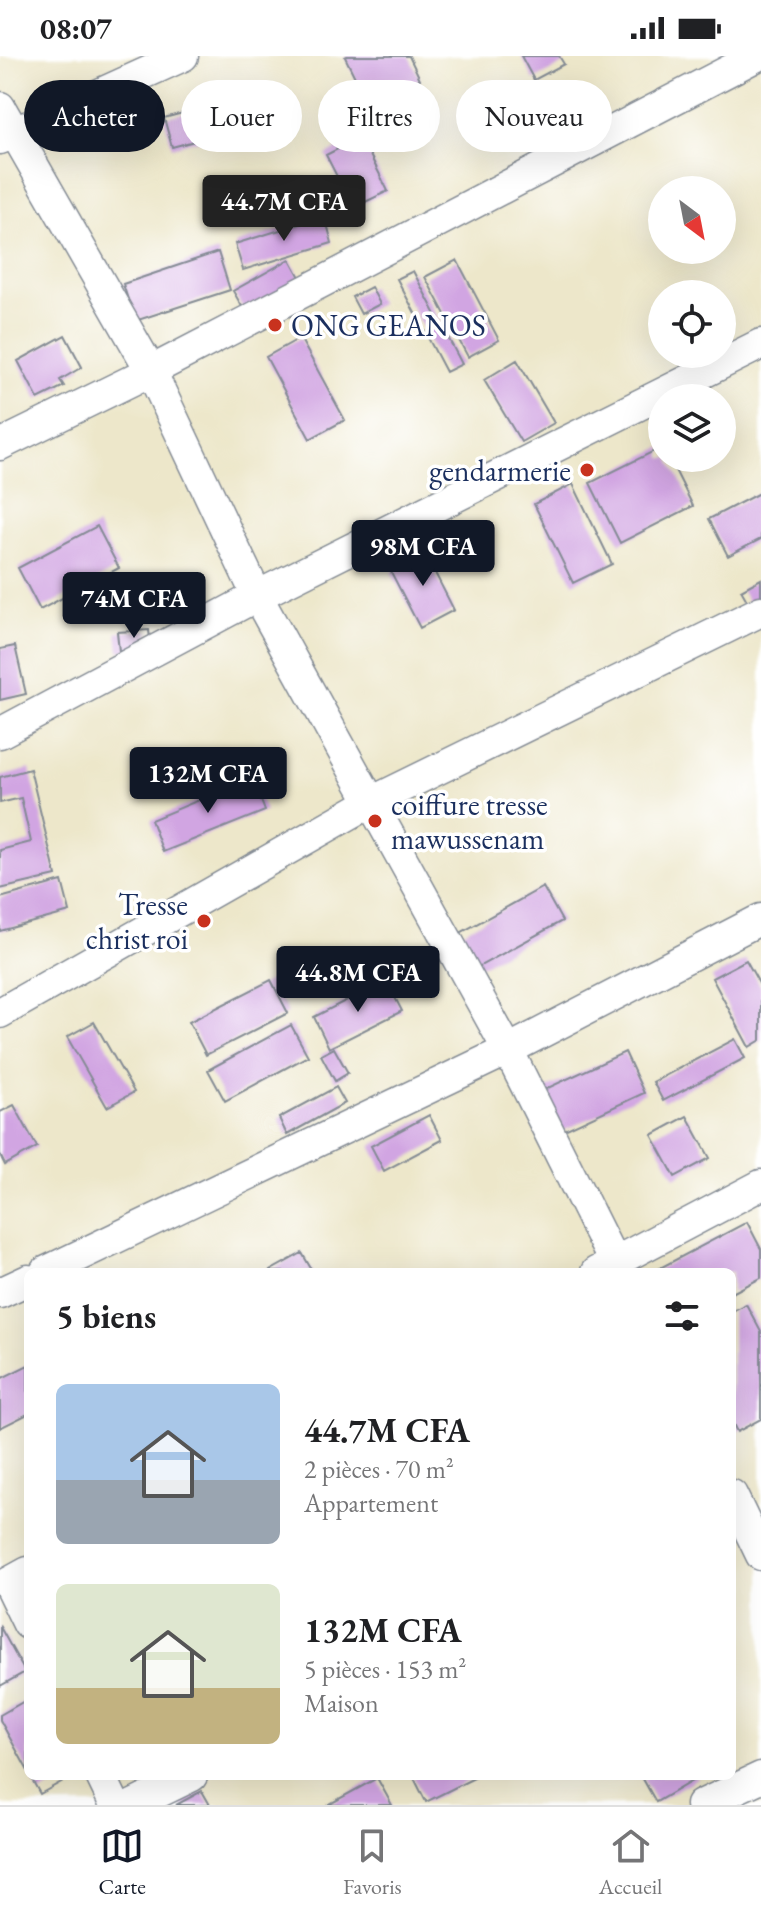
<!DOCTYPE html>
<html lang="fr">
<head>
<meta charset="utf-8">
<style>
	:root { --surface:#fff; --page:#f2f2f2; --text:#202124; --muted:#757577; --line:#e0e0e0; --accent:#111827 }
	body { margin:0; font-family:"EB Garamond",serif; background:var(--page); color:var(--text); height:100vh; display:flex; flex-direction:column; font-size:30px; white-space:nowrap }
	* { box-sizing:border-box; margin:0 }
	p { font-size:26px; color:var(--muted) }
	.icon { flex:none; width:44px; height:44px; fill:none; stroke:currentColor; stroke-width:2; stroke-linecap:round; stroke-linejoin:round }
	.map { position:relative; flex:1; overflow:hidden }
	.drawer { position:absolute; left:24px; top:1212px; width:712px; height:512px; display:flex; flex-direction:column; background:var(--surface); border-radius:12px; box-shadow:0 8px 32px #0002 }
	.drawer>* { flex:none }
	.hud { position:absolute; left:24px; top:24px; width:714px; height:72px; display:flex; gap:16px }
	.needle { width:52px; rotate:148deg }
	.fabs { position:absolute; left:648px; top:120px; display:grid; gap:16px }
	.fabs a { display:grid; place-items:center; width:88px; height:88px; border-radius:50%; background:var(--surface); box-shadow:0 8px 32px #0002; font-size:40px }
	.price { position:absolute; translate:-50% -68px; padding:0 18px; border-radius:8px; background:var(--accent); color:#fff; font-size:26px; line-height:52px; filter:drop-shadow(0 2px 4px #0008) }
	.price::after { content:''; position:absolute; left:50%; top:48px; width:24px; height:18px; margin-left:-12px; background:inherit; clip-path:polygon(0 0,100% 0,50% 100%) }
	.price.current { background:#222; color:#fff }
	ul { padding:0; list-style:none }
	li { display:flex; align-items:center; gap:24px; height:200px; padding:0 32px }
	li span { display:grid; place-items:center; flex:none; width:224px; height:160px; border-radius:12px; color:#555 }
	li>.icon { margin-inline-start:auto }
	span .icon { width:96px; height:96px; fill:#fffc; stroke-width:1 }
	li b { font-size:34px }
	h2 { display:flex; justify-content:space-between; align-items:center; height:96px; padding:0 32px; font-size:34px }
	.pill { padding:0 28px; border-radius:36px; background:var(--surface); box-shadow:0 8px 32px #0002; font-size:28px; line-height:72px }
	.pill.current { background:var(--accent); color:#fff }
	.status { display:flex; justify-content:space-between; align-items:center; height:56px; padding:0 40px; background:var(--surface); direction:ltr }
	.status svg { height:22px; fill:currentColor }
	.tab-bar { display:flex; justify-content:space-around; align-items:center; height:112px; border-top:2px solid var(--line); background:var(--surface); font-size:22px; color:var(--muted) }
	.tab-bar a { display:grid; justify-items:center; gap:4px }
	.tab-bar .current { color:var(--accent) }
	.map>svg:first-child { display:block }
</style>
</head>
<body>
<div class="status"><b>08:07</b><svg viewBox="0 0 49 12"><path d="M0 12V9h3v3zM5 12V6h3v6zM10 12V3h3v9zM15 12V0h3v12zM26 1h20v11H26zM47 4h2v5h-2z"/></svg></div>
<div class="map">
<svg width="761" height="1749" viewBox="0 0 761 1749">
	<rect width="100%" height="100%" fill="#fff"/>
	<filter id="ink" filterUnits="userSpaceOnUse"><feTurbulence type="fractalNoise" baseFrequency=".0125" numOctaves="2"/><feDisplacementMap in="SourceGraphic" scale="16" xChannelSelector="R" yChannelSelector="G"/><feConvolveMatrix kernelMatrix="1 2 1 2 8 2 1 2 1" color-interpolation-filters="sRGB"/></filter>
	<filter id="wash" filterUnits="userSpaceOnUse"><feTurbulence type="fractalNoise" baseFrequency=".006" numOctaves="4" result="noise"/><feDisplacementMap in="SourceGraphic" scale="32" xChannelSelector="R" yChannelSelector="G"/><feGaussianBlur stdDeviation="1.8" result="paint"/><feColorMatrix in="noise" values="0 0 0 0 0 0 0 0 0 0 0 0 0 0 0 0 0 1.4 0 .05"/><feComposite in="paint" operator="in"/></filter>
	<g filter="url(#wash)">
		<rect width="100%" height="100%" fill="#ede7ca"/>
		<g id="blocks">
			<path fill="#d1a5e2" d="M347 0H409L420 23 368 48 345 1Z
				M521 0H559L564 8 534 24Z
				M221 47 228 76 172 91 164 62Z
				M361 81 388 135 353 152 326 99Z
				M325 160 332 187 243 214 235 188Z
				M218 196 230 234 135 265 123 228Z
				M290 203 301 223 244 254 233 235Z
				M457 204 499 284 468 301 425 221Z
				M413 215 462 308 446 316 397 223Z
				M371 231 380 248 361 258 352 241Z
				M65 279 82 311 60 324 64 330 38 343 18 305Z
				M300 282 345 364 310 383 266 301Z
				M517 304 554 367 521 386 484 324Z
				M662 391V402H669L693 450 620 487 590 427Z
				M573 428 612 508 573 527 534 448Z
				M761 436V483L728 500 709 463Z
				M97 470 119 512 40 554 18 512Z
				M436 492 444 507 433 513 454 554 420 572 391 516Z
				M761 523V551L753 555 741 534Z
				M149 574 151 593 119 595 117 576Z
				M15 590 26 638 0 644V593Z
				M30 713 56 820 0 833V794L31 786 21 742 0 747V721Z
				M252 722 265 755 163 796 151 764Z
				M62 825 70 856 0 875V842Z
				M543 831 562 865 473 914 455 880Z
				M746 904 761 931V984L749 991 712 922Z
				M271 924 288 957 206 999 189 966Z
				M386 924 402 955 329 992 314 961Z
				M94 966 134 1036 107 1051 67 981Z
				M291 969 308 1000 225 1045 208 1014Z
				M735 983 745 1002 663 1045 653 1026Z
				M334 992 348 1017 335 1025 321 999Z
				M625 996 644 1037 556 1078 537 1037Z
				M336 1031 345 1047 287 1079 279 1062Z
				M14 1049 37 1091 5 1109 0 1099V1056Z
				M429 1059 442 1084 384 1115 371 1090Z
				M687 1060 710 1102 675 1121 652 1079Z
				M747 1166 761 1193V1222L732 1237V1216H659L658 1213Z
				M302 1197 313 1216H268Z
				M746 1248 761 1276V1363L737 1376 732 1366V1255Z
				M28 1309V1358L0 1372V1323Z
				M0 1571 25 1616 0 1630Z
				M28 1643V1715L0 1664V1659Z
				M30 1720H72L40 1738Z
				M413 1720H478L426 1746Z
				M648 1720H696L697 1722 656 1746 643 1723Z
				M377 1722 392 1749H328Z
				M202 1735 210 1749H176Z"/>
		</g>
	</g>
	<g filter="url(#ink)">
		<use href="#blocks" fill-opacity="0" stroke="#848b94" stroke-width="2"/>
		<g fill="none" stroke-linecap="round" stroke-linejoin="round">
			<defs>
				<path id="minor" d="M0 51 151 315 257 540 508 994 619 1216
					M0 83 183 0
					M0 389 151 315 757 0
					M0 677 257 540 761 288
					M0 957 371 746 761 555
					M45 1216 508 994 761 863
					M596 1216 761 1129
					M0 1237 28 1224
					M732 1439 761 1499
					M28 1516 8 1527 28 1568
					M101 1720 115 1749
					M133 1749 192 1720
					M701 1749 761 1721"/>
			</defs>
			<use href="#minor" stroke="#848b94" stroke-width="33"/>
			<use href="#minor" stroke="#fff" stroke-width="30"/>
		</g>
	</g>
	<g fill="#c8321e" stroke="#fff" stroke-width="3">
		<circle cx="275" cy="269" r="8"/>
		<circle cx="587" cy="414" r="8"/>
		<circle cx="375" cy="765" r="8"/>
		<circle cx="204" cy="865" r="8"/>
	</g>
	<g text-anchor="middle" dominant-baseline="central" stroke-width="7" stroke-linejoin="round" paint-order="stroke">
		<g font-size="30" fill="#1b2f5e" stroke="#fff" text-anchor="start">
			<text x="291" y="269">ONG GEANOS</text>
			<text x="571" y="414" text-anchor="end">gendarmerie</text>
			<text x="391" y="748">coiffure tresse<tspan x="391" dy="34">mawussenam</tspan></text>
			<text x="188" y="848" text-anchor="end">Tresse<tspan x="188" dy="34">christ roi</tspan></text>
		</g>
	</g>
</svg>
<div class="fabs">
<a><svg class="needle" viewBox="-14 -14 28 28"><path d="M0-13l5 13h-10z" fill="#e53935"/><path d="M0 13l5-13h-10z" fill="#757577"/></svg></a>
<a><svg class="icon" aria-label="locate" viewBox="0 0 24 24"><circle cx="12" cy="12" r="6"/><path d="M12 2v4M12 18v4M2 12h4M18 12h4"/></svg></a>
<a><svg class="icon" aria-label="layers" viewBox="0 0 24 24"><path d="M12 4l9 5-9 5-9-5zM3 14l9 5 9-5"/></svg></a>
</div>
<b class="price current" style="left:284px;top:187px">44.7M CFA</b>
<b class="price" style="left:423px;top:532px">98M CFA</b>
<b class="price" style="left:134px;top:584px">74M CFA</b>
<b class="price" style="left:208px;top:759px">132M CFA</b>
<b class="price" style="left:358px;top:958px">44.8M CFA</b>
<div class="hud">
<a class="pill current">Acheter</a>
<a class="pill">Louer</a>
<a class="pill">Filtres</a>
<a class="pill">Nouveau</a>
</div>
<section class="drawer">
<h2>5 biens<svg class="icon" aria-label="filters" viewBox="0 0 24 24"><path d="M4 7h16M4 17h16"/><circle cx="9" cy="7" r="2"/><circle cx="15" cy="17" r="2"/></svg></h2>
<ul>
<li><span style="background:linear-gradient(#a9c7e8 60%,#9aa5b1 0)"><svg class="icon" aria-label="home" viewBox="0 0 24 24"><path d="M3 11l9-7 9 7M6 9v11h12V9"/></svg></span><div><b>44.7M CFA</b><p>2 pièces · 70 m²</p><p>Appartement</p></div></li>
<li><span style="background:linear-gradient(#dfe7d0 65%,#c2b280 0)"><svg class="icon" aria-label="home" viewBox="0 0 24 24"><path d="M3 11l9-7 9 7M6 9v11h12V9"/></svg></span><div><b>132M CFA</b><p>5 pièces · 153 m²</p><p>Maison</p></div></li>
</ul>
</section>
</div>
<nav class="tab-bar">
<a class="current"><svg class="icon" aria-label="map" viewBox="0 0 24 24"><path d="M3 6l6-2 6 2 6-2v14l-6 2-6-2-6 2zM9 4v14M15 6v14"/></svg>Carte</a>
<a><svg class="icon" aria-label="saved" viewBox="0 0 24 24"><path d="M7 4h10v16l-5-4-5 4z"/></svg>Favoris</a>
<a><svg class="icon" aria-label="home" viewBox="0 0 24 24"><path d="M3 11l9-7 9 7M6 9v11h12V9"/></svg>Accueil</a>
</nav>
</body>
</html>
